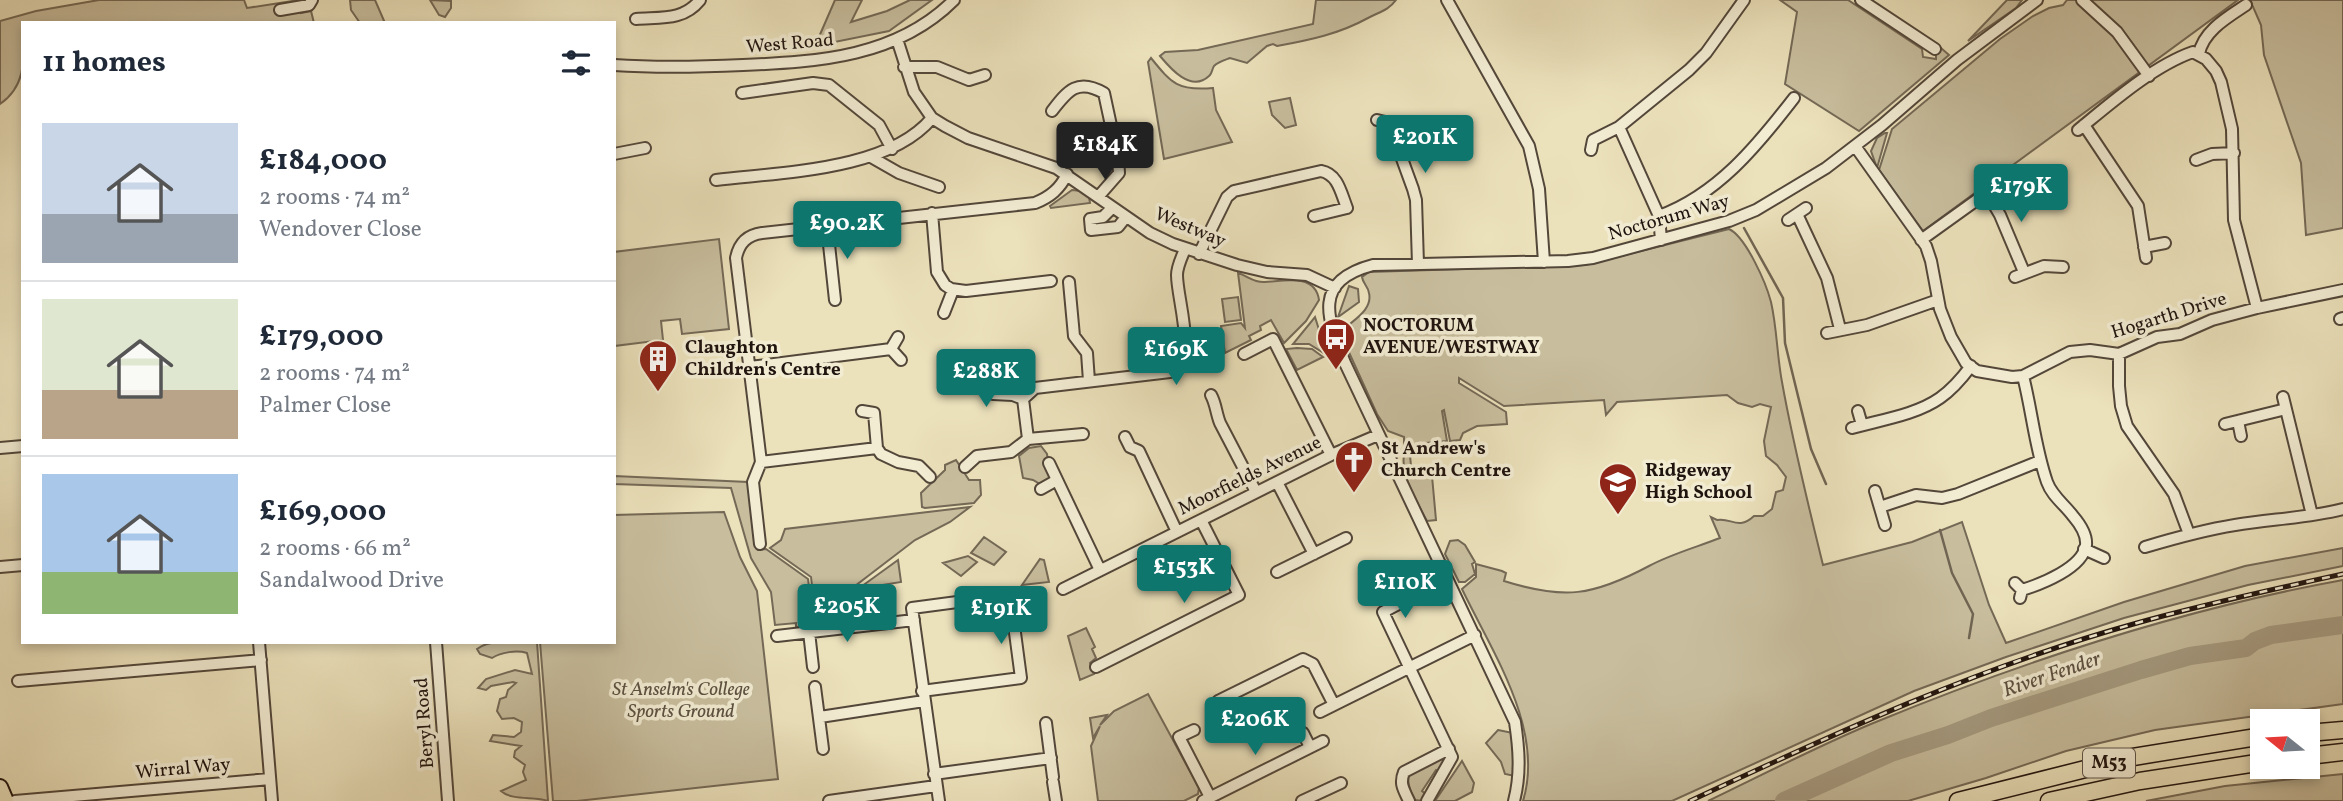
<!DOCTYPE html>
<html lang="en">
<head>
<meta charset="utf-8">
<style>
	:root { --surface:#fff; --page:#f2f2f3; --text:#1f2937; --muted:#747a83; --line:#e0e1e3; --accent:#0f766e }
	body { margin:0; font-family:Vollkorn,serif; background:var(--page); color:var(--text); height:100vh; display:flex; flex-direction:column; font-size:26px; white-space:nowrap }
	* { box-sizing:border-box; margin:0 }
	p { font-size:23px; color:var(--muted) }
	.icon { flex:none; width:38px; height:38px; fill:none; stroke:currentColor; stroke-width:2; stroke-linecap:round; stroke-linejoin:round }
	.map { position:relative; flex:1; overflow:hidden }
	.side { position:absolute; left:21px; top:21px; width:595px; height:623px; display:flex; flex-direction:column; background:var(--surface); border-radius:0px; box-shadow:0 4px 10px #0003 }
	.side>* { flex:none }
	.needle { width:46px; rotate:288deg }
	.tools { position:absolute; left:2250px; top:709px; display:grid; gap:14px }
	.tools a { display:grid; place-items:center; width:70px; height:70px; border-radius:0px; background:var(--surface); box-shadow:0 4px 10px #0003; font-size:35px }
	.price { position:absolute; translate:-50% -60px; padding:0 16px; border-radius:7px; background:var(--accent); color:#fff; font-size:23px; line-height:46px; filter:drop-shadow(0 2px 4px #0008) }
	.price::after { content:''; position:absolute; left:50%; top:42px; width:21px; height:16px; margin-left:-10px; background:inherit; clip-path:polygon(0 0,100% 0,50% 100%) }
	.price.active { background:#222; color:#fff }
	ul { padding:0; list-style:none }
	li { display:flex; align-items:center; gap:21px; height:175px; padding:0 21px }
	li+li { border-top:2px solid var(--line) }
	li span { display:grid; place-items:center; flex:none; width:196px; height:140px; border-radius:0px; color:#555 }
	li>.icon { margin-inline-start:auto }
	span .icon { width:84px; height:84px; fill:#fffc; stroke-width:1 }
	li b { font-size:30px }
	h2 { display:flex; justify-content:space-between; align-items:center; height:84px; padding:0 21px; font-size:30px }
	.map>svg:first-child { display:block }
</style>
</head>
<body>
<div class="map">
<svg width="2343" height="801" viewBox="0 0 2343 801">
	<rect width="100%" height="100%" fill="#ebe1bb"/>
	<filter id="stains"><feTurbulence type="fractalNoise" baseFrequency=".00286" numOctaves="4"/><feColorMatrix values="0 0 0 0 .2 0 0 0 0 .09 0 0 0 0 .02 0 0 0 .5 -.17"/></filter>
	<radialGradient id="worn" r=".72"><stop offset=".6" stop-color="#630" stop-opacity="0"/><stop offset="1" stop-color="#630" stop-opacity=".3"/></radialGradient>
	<path fill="#c8be9e" stroke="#746956" stroke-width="2" d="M99 0H244L247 8 299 0 301 13 311 11 314 23H23C23 54 29 84 0 104V21L36 11Z
		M350 0H375L385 23H360L351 10Z
		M430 0 451 1V8L445 17 439 15Z
		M835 0H862L851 22 887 11 910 0H932L889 31 815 46Z
		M1316 0H1396C1389 10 1379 12 1368 18 1339 34 1310 40 1277 46L1273 44 1267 46 1247 63 1230 58C1225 60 1218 62 1214 66 1212 69 1212 74 1209 76 1191 93 1170 68 1160 56L1165 52 1198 50 1313 24Z
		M1780 0H1848L1922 49 1923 57 1936 59V52L1941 48 1949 55 1859 131 1785 84 1797 12Z
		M2007 0H2022L2016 8 1968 41Z
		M2067 0H2238L1923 231 1879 170 1892 129 2000 39 2033 16 2049 8 2063 5Z
		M2250 0H2343V228L2306 235 2301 163 2264 55 2261 25Z
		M1151 58C1172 84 1178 91 1213 88L1216 110 1232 142 1164 159 1148 62Z
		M1290 98 1296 125 1285 128 1272 115 1269 102Z
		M1885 133H1887L1877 168 1871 151 1877 138Z
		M1072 190 1081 191 1089 197 1090 203 1051 208 1050 206Z
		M1729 229C1746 237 1766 283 1771 302 1777 328 1777 356 1782 382 1793 444 1808 504 1823 565L1912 542 1962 522 1989 605 2006 643 2124 602 2245 566 2343 548V566L2248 585 2124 618 2006 657 1914 691 1672 801H1523C1545 729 1492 652 1462 589L1476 577V564L1502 571 1506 573 1504 581C1564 600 1593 596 1649 566 1671 554 1697 547 1720 538L1711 517 1717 520C1731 517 1738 531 1754 516H1763L1772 509 1776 492 1783 490 1786 477 1777 465 1766 456 1764 441 1771 407 1760 404 1752 407 1738 403 1727 395 1617 402 1606 415 1604 400 1504 406 1459 378V383L1506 412 1507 424 1477 426 1463 433 1460 440 1450 441 1444 410 1442 411 1447 441 1404 445V437L1388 431 1377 414 1342 337 1343 330C1353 320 1373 310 1369 293 1368 286 1363 284 1362 277L1369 272 1585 265Z
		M719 239 729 329 682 334 680 319 661 321 663 340 614 346V252Z
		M1238 273C1248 276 1254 283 1265 282 1284 281 1315 273 1319 300L1306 321 1284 343 1271 320 1260 326 1261 330 1249 336 1251 340 1225 353 1221 326 1241 323 1245 328Z
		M1349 286 1358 289 1359 302 1338 317Z
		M1238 297 1241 320 1225 322 1222 299Z
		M1315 317 1327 355 1309 344H1293Z
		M1176 336C1178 360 1179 366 1153 368L1152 360 1158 359 1156 339Z
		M1297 348 1312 349 1323 357 1297 370 1286 349Z
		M1041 446 1047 454 1050 475 1049 479 1040 484 1033 480 1023 478 1019 456 1029 448Z
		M1460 446 1461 450 1410 455 1412 477 1432 476 1436 520 1427 521C1417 502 1398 472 1405 450Z
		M956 460 969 480H980L981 495 974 503 925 508 922 507 921 493 945 470V465Z
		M614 476 748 482 756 548 758 550 766 549 808 579 814 625 796 627V623L775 625 771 592 751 558 731 488 614 484Z
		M970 507 950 522 915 540 851 589 813 594 811 577 770 548 781 540 785 529Z
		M724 512 740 557 757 591 778 779 577 801H553L540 642H614V515Z
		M984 537 1006 552 994 565 971 553Z
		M1458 540 1465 545 1475 562 1472 564 1475 574 1465 582H1459L1445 554 1450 541Z
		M968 556 977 562 961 576 943 563Z
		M1040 559 1044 560 1049 582 1022 585Z
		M898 560 901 582 858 589Z
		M2343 580V704L2155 730 2066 751 1986 778 1908 801H1708C1762 775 1816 747 1871 724 2021 662 2183 609 2343 580Z
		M1086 628 1095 647 1092 649 1096 658 1090 663 1094 674 1080 680 1068 636Z
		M537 642 548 801C535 796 512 801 501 791L526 780 523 772 525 765 514 757 515 751 521 746 490 741 493 735 514 737 521 732 522 722 514 718 502 719 497 711 500 699 506 697 508 690 516 683 513 682 491 686 486 690 478 688 486 679 515 670 532 674 527 653C517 650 501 652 492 658L480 654 477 649C491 638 519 642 537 642Z
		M1148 694 1199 788 1198 794 1184 801H1098L1091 746 1100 726 1093 738 1090 718 1107 715 1100 725 1114 711Z
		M1498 730 1513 733 1515 776 1505 774 1501 762 1486 743Z
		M1442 758 1447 759 1442 773 1436 770 1422 791 1427 795 1423 801 1415 800C1398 768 1415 771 1442 758Z
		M1462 761 1474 783 1472 792 1455 801H1435Z
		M2343 774V801H2146L2225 786Z"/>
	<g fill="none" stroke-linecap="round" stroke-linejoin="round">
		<path stroke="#706553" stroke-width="2.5" d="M1744 228 1783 298 1785 343 1811 449 1826 484
			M1940 530 1952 573 1973 614 1969 638"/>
		<path stroke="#a69b81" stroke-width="18" d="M1784 801 1891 753 1948 735 1991 718 2141 670 2190 656 2246 648 2255 641 2271 635 2343 625"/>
		<defs>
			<path id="minor" d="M1447 0 1529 146 1539 189 1544 262
				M1861 0 1935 49
				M2082 0 2117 32 2149 76
				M280 10 309 5 312 0
				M636 19C661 17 683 21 700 0
				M897 39 914 92 932 118 945 126 968 138 1056 168 1150 233 1173 244 1237 265 1267 272 1307 275 1335 288
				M2199 54C2203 31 2228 17 2246 5
				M614 65C658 68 700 67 743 65 819 62 897 57 954 0
				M904 67H937L969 80 985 75
				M742 93 813 83 829 85 879 125 892 149
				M1052 111C1068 90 1078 78 1104 93L1118 158 1119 173 1098 197
				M1377 120 1389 123 1413 189 1416 200 1418 264
				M2084 125 2138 206 2146 258
				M1619 127 1659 216 1661 240
				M2078 130C2111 103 2153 66 2193 52L2206 59 2216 71 2221 82 2232 129 2234 220 2257 308
				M1855 146 1926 246 1931 261 1940 309 1951 337 1966 363 1977 371 2012 377 2023 376 2070 352 2090 350 2119 354 2157 337 2180 334 2212 320 2257 308 2343 290
				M1591 150 1593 140 1619 127 1689 70 1706 53 1744 0
				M614 154 645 148
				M871 157 899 173 939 187
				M2196 160 2212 154 2234 153
				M716 180C781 172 888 171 932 118
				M1987 193 2000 215 2024 272
				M1112 208 1103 217 1090 219 1091 230 1118 227 1126 217
				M932 213 937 272 945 285 951 289 966 291 1051 281
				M1797 214 1827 278 1840 329
				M1659 216C1717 195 1757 146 1794 98
				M1788 220 1806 208
				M827 226 835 300
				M1921 240 2006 179
				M2144 247 2165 243
				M1199 254 1227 197 1234 191 1321 171C1338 174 1341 193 1347 208L1314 216
				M2015 277 2044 266 2063 267
				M1069 282 1074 336 1087 353 1089 381
				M944 313 953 290
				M2340 319 2343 318
				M1827 333 1867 325 1938 300
				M891 349 901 360
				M1244 354 1273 339 1331 455
				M2119 354V386L2121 406 2127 426 2174 494 2189 534
				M750 367 891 349 898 337
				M991 378 993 394 1013 395 1023 399
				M1211 395C1216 404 1216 413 1220 423L1256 492
				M2283 397 2312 515
				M1023 399 1035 388 1170 372C1199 360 1177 301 1177 275 1177 266 1182 257 1185 249
				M862 411 874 413 877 448 881 454 898 462 919 466 930 477
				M1858 411 1862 425
				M2238 421 2241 436
				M2225 424 2286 409
				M1852 428C1880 420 1916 415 1940 398 1953 389 1962 378 1971 366
				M1125 437 1130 447 1139 451 1177 532
				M1028 439 1083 434
				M0 448 23 446
				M761 462 736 258C739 243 747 235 762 233L1035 203C1050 197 1060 189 1067 174
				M761 462 877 448
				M1049 463 1100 570
				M965 467 977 456 1011 452 1028 439 1023 399
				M1277 482 1314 554
				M1041 489 1057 480
				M1875 491 1885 525
				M1880 507 1916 495 1942 498 1958 494 2040 461
				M760 544 753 482 761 462
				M2145 547C2175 538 2204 530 2235 525 2271 519 2308 518 2343 509
				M2084 549 2104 558
				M0 567 23 565
				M1277 572 1346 538
				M2015 583 2022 590 2020 598
				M1063 589 1331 455 1378 435
				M2022 590C2041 584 2083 568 2086 545 2087 535 2079 523 2073 516 2064 504 2052 496 2047 482 2035 448 2032 411 2023 376
				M809 632 813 667
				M777 636 914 620
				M259 642 272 801
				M436 642 448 801
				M1096 667 1239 595 1201 520
				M18 681 261 660
				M815 687 823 749
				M922 691 1021 678 1010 595 912 608 939 801
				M1218 701 1303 659 1313 664 1334 705 1475 635
				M1320 712 1334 705
				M820 717 924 701
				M1046 723 1053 777
				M1194 730 1179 737 1210 797
				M1303 733 1310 747
				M934 774 1051 758
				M1053 782 1056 801
				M15 801 270 779
				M829 801 936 786
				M1203 801 1323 741
				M1302 801 1341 783
				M1409 801C1404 790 1399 784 1404 772L1449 749
				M1427 801 1452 757 1383 612 1435 585
				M1514 801C1521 774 1519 749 1515 722L1345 363C1327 318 1312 281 1373 265L1568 261 1593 258 1729 221 1756 210 1826 168 1882 125 1957 60 2037 0"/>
			<path id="major" d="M0 787 6 801"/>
			<path id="highway" d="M2308 733 2343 730
				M2308 756 2343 752
				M1958 801 2133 757 2263 736
				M2049 801 2140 781 2263 762"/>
		</defs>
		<use href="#minor" stroke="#53473a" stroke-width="14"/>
		<use href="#major" stroke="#20140f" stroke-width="18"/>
		<use href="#highway" stroke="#20140f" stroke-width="19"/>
		<use href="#minor" stroke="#f2ecd3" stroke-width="10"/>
		<use href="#major" stroke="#ebe1bb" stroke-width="14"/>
		<use href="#highway" stroke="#ebe1bb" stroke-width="16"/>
		<defs>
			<path id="rail" d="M1690 801C1835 733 1982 666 2137 623 2205 604 2274 589 2343 574"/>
		</defs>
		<use href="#rail" stroke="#20140f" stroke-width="5"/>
		<use href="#rail" stroke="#f2ecd3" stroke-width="2.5" stroke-dasharray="8" stroke-linecap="butt"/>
	</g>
	<defs>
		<symbol id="bus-pin" viewBox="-11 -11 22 30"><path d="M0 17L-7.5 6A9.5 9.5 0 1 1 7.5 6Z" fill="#8f2418" stroke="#f2ecd3"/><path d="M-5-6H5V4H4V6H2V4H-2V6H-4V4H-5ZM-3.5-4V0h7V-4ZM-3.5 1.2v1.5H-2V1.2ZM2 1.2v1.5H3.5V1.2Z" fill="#fff"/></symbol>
		<symbol id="building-pin" viewBox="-11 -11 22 30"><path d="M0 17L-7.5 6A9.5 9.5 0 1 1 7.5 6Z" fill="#8f2418" stroke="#f2ecd3"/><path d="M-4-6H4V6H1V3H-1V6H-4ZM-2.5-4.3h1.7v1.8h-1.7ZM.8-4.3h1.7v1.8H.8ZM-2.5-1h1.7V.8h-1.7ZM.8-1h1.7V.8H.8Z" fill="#fff"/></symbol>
		<symbol id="church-pin" viewBox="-11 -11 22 30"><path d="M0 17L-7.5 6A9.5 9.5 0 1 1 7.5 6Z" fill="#8f2418" stroke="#f2ecd3"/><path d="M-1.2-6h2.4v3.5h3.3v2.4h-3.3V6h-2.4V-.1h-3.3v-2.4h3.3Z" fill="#fff"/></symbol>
		<symbol id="school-pin" viewBox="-11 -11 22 30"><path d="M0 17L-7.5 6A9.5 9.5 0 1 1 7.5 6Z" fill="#8f2418" stroke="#f2ecd3"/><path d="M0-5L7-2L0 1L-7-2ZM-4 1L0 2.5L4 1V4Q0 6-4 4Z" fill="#fff"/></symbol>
	</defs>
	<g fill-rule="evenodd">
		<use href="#bus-pin" x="1314" y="315" width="44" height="60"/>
		<use href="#building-pin" x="636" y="337" width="44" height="60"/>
		<use href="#church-pin" x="1332" y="438" width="44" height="60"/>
		<use href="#school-pin" x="1596" y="460" width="44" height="60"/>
	</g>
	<g text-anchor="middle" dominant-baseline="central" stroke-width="7" stroke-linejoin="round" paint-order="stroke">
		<rect fill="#f2ecd3" stroke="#5f554a" stroke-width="2" x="2083" y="748.5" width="52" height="29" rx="5"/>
		<g font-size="18" font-weight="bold" fill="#20140f">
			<text x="2109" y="763">M53</text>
		</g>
		<g font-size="19" fill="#20140f" stroke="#f2ecd3">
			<text transform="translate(790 44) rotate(-5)">West Road</text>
			<text transform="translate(1669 218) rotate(-16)">Noctorum Way</text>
			<text transform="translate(1190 228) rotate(23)">Westway</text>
			<text transform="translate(2169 316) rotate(-17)">Hogarth Drive</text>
			<text transform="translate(1250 476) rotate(-26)">Moorfields Avenue</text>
			<text transform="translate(425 723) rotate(-94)">Beryl Road</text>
			<text transform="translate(183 769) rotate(-5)">Wirral Way</text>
		</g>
		<g font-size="19" font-weight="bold" fill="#20140f" stroke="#f2ecd3" text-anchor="start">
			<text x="1363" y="326">NOCTORUM<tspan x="1363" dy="22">AVENUE/WESTWAY</tspan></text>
			<text x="685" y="348">Claughton<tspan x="685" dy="22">Children's Centre</tspan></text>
			<text x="1381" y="449">St Andrew's<tspan x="1381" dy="22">Church Centre</tspan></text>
			<text x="1645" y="471">Ridgeway<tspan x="1645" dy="22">High School</tspan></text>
		</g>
		<g font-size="19" font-style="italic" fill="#5b5041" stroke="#f2ecd3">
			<text x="681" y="690">St Anselm's College<tspan x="681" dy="22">Sports Ground</tspan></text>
		</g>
		<g font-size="21" font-style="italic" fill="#5c5142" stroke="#f2ecd3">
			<text transform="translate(2052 675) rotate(-19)">River Fender</text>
		</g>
	</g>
	<rect width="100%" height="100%" filter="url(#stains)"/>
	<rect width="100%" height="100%" fill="url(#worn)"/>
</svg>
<div class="tools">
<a><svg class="needle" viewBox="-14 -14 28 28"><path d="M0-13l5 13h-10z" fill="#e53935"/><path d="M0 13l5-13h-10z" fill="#747a83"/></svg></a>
</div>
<b class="price" style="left:1425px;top:175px">£201K</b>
<b class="price active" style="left:1105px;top:182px">£184K</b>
<b class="price" style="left:2021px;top:224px">£179K</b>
<b class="price" style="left:847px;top:261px">£90.2K</b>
<b class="price" style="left:1176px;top:387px">£169K</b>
<b class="price" style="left:986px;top:409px">£288K</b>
<b class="price" style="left:1184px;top:605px">£153K</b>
<b class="price" style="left:1405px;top:620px">£110K</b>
<b class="price" style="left:847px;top:644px">£205K</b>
<b class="price" style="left:1001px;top:646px">£191K</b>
<b class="price" style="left:1255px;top:757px">£206K</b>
<section class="side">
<h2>11 homes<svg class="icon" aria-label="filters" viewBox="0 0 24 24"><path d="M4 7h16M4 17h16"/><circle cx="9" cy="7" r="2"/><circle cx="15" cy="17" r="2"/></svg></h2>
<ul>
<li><span style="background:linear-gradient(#c9d6e8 65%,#9aa5b1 0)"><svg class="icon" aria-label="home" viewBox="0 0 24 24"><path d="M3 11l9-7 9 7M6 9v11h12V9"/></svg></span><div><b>£184,000</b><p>2 rooms · 74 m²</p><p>Wendover Close</p></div></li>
<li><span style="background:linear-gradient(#dfe7d0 65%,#b9a48a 0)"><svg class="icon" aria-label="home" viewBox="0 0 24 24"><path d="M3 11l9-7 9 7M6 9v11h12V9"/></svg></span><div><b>£179,000</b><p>2 rooms · 74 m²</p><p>Palmer Close</p></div></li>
<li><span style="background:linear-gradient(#a9c7e8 70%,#8fb573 0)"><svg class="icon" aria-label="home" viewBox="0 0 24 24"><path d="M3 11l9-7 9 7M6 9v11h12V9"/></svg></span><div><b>£169,000</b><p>2 rooms · 66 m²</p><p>Sandalwood Drive</p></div></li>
</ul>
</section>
</div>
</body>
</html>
